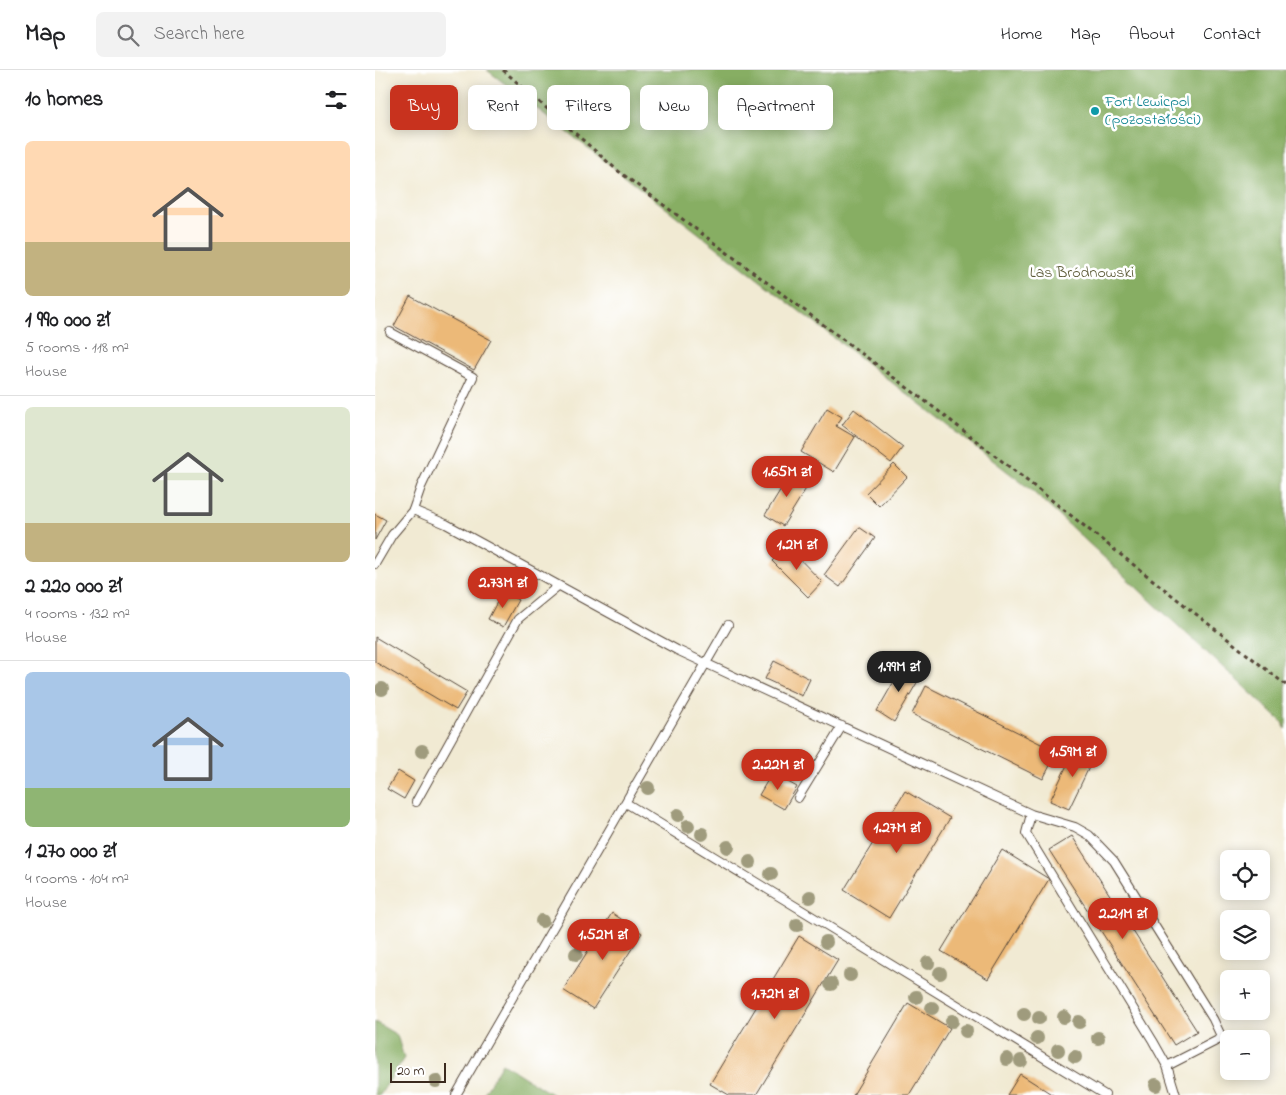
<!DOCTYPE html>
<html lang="en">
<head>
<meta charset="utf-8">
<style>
	:root { --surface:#fff; --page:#f2f2f2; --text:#202124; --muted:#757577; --line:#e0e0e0; --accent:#c8321e }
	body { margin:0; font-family:"Indie Flower",sans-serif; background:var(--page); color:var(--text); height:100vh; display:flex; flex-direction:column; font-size:19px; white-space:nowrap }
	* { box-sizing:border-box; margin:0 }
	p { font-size:16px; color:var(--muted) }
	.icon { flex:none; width:28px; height:28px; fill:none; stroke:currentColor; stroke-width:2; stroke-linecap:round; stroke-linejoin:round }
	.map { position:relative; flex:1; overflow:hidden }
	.drawer { display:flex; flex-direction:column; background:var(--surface); width:375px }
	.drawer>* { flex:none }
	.guide { position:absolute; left:15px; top:15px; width:475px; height:45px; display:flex; gap:10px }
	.buttons { position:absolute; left:845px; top:780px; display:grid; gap:10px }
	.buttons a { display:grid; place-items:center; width:50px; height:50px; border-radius:8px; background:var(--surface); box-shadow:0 2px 12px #0003; font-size:25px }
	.scale { position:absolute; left:15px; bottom:12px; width:56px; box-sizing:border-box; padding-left:5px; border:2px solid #3b2a1e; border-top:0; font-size:14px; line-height:18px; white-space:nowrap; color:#3b2a1e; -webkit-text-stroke:4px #fff; paint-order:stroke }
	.price { position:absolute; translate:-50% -42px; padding:0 11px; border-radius:18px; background:var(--accent); color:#fff; font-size:16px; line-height:32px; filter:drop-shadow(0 1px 2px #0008) }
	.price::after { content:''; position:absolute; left:50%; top:30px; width:15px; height:11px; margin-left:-8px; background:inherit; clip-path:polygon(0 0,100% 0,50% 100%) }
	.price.current { background:#222; color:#fff }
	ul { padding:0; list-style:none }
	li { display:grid; align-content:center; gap:10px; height:265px; padding:0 25px }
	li+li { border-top:1px solid var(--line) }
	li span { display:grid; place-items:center; height:155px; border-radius:8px; color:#555 }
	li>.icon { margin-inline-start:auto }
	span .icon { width:90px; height:90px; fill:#fffc; stroke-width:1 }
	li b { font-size:21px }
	h2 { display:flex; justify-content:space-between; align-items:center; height:60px; padding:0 25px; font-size:21px }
	.chip { padding:0 18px; border-radius:8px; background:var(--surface); box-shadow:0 2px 12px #0003; font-size:18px; line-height:45px }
	.chip.current { background:var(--accent); color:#fff }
	header { display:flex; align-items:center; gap:30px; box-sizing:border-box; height:70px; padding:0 25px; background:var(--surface); border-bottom:1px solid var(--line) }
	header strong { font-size:24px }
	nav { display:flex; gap:28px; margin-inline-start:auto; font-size:18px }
	.search { width:350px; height:45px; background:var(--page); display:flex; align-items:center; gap:12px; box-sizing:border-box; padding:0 18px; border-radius:8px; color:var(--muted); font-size:19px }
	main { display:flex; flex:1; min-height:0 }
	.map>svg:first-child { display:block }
</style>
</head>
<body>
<header>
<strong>Map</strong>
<div class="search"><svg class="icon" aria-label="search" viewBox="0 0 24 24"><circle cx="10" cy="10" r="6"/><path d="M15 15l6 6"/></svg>Search here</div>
<nav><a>Home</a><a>Map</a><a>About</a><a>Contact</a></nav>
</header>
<main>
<section class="drawer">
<h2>10 homes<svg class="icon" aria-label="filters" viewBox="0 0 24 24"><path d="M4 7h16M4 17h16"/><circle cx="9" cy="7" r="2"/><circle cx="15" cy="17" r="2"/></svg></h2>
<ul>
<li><span style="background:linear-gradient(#ffd9b3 65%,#c2b280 0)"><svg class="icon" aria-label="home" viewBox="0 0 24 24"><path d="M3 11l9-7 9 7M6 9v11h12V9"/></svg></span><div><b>1 990 000 zł</b><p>5 rooms · 118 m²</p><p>House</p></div></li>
<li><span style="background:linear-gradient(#dfe7d0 75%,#c2b280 0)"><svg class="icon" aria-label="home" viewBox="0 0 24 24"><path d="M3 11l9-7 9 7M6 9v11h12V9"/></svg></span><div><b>2 220 000 zł</b><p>4 rooms · 132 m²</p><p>House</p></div></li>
<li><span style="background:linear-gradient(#a9c7e8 75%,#8fb573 0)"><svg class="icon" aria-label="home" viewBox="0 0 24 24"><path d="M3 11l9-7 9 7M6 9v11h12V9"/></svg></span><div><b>1 270 000 zł</b><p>4 rooms · 104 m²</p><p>House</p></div></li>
</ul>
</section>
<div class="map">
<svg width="911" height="1025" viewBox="0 0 911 1025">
	<rect width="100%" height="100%" fill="#fff"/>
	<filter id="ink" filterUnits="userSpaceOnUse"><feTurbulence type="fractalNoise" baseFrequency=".02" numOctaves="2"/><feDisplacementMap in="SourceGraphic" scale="10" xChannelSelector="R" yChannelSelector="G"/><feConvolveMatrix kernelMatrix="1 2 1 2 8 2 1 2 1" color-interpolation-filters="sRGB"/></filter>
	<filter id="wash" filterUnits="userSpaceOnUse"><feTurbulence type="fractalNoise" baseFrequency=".0096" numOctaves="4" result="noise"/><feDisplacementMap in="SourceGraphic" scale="20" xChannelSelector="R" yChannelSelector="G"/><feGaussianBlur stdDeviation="1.12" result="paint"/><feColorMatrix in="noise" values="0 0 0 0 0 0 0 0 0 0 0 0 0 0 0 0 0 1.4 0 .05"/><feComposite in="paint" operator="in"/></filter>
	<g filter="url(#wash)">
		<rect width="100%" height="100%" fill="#f1ead3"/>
		<path fill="#87ae64" stroke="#616c41" d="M112 0H911V659L906 651 655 419Z
			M0 952 22 965 29 988 5 1025H0Z
			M127 993 178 1025H108Z"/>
		<g id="blocks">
			<path fill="#ecb978" d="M35 226 116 270 99 300 19 256Z
				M452 338 467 347 461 356 480 367 459 402 426 382Z
				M479 339 528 377 516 393 467 355Z
				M519 394 532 407 504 436 491 423Z
				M417 401 435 412 408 456 390 445Z
				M0 444 11 450 0 470Z
				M484 457 500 468 465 517 449 505Z
				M412 476 447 512 433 527 397 491Z
				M128 521 143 530 128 557 113 549Z
				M0 567 92 622 81 640 0 592Z
				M399 591 435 609 427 626 390 609Z
				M529 594 547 604 519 652 502 641Z
				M551 616 682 682 668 709 537 644Z
				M701 676 720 685 694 739 675 731Z
				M23 701 39 711 29 729 12 719Z
				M397 703 422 717 409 739 384 725Z
				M530 721 575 748 514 848 469 820Z
				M697 766 822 961 799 975 674 780Z
				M627 780 674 809 613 909 566 881Z
				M237 843 267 863 218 939 188 920Z
				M424 866 463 890 381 1025H354L335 1014Z
				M533 933 575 958 534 1025H478Z
				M645 1004 678 1025H632Z"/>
		</g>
	</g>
	<g filter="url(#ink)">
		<use href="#blocks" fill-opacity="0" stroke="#564739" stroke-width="1"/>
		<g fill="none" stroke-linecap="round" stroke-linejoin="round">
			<defs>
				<path id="lane" d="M15 262 98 307 46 417 38 440
					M0 494 17 465 38 440 71 454 302 580 656 744 651 763 778 971 792 996 801 1025
					M423 728 467 656
					M41 732 143 549 183 516
					M251 733 730 1025
					M656 744 700 757 714 765 739 791 838 949 847 968 792 996
					M81 1025 353 555"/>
			</defs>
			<use href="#lane" stroke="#564739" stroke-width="10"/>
			<path stroke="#564739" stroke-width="3" stroke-dasharray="4 4" stroke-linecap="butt" d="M128 0 242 100 566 343 911 615"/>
			<use href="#lane" stroke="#fff" stroke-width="8"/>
		</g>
		<g fill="#9f9b7d">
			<circle cx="7" cy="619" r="7"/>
			<circle cx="47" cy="681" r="7"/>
			<circle cx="273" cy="718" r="7"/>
			<circle cx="303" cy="745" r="7"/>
			<circle cx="313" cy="756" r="7"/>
			<circle cx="327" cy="764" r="7"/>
			<circle cx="353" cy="777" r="7"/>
			<circle cx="375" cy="792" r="7"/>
			<circle cx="396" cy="804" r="7"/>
			<circle cx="435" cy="827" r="7"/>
			<circle cx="167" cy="851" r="7"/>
			<circle cx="422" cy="855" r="7"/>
			<circle cx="451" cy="872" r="7"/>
			<circle cx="201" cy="884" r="7"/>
			<circle cx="553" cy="893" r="7"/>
			<circle cx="565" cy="903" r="7"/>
			<circle cx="475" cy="905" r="7"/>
			<circle cx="456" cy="914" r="7"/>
			<circle cx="541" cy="927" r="7"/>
			<circle cx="557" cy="938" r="7"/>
			<circle cx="649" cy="944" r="7"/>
			<circle cx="689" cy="947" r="7"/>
			<circle cx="664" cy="948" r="7"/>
			<circle cx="577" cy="951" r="7"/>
			<circle cx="704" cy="952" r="7"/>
			<circle cx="591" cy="961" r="7"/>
			<circle cx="662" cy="968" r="7"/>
			<circle cx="723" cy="968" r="7"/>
			<circle cx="683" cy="980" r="7"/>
			<circle cx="700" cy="987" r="7"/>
			<circle cx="632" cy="989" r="7"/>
			<circle cx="646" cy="991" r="7"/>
			<circle cx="61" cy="1011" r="7"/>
			<circle cx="781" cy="1015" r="7"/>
		</g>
	</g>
	<circle fill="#0f9aa8" stroke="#fff" stroke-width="2" cx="720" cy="41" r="5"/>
	<g text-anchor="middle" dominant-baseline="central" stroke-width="5" stroke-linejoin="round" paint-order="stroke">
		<g font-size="16" fill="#0d838f" stroke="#fff" text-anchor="start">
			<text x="730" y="32">Fort Lewicpol<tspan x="730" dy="18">(pozostałości)</tspan></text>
		</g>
		<g font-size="16" fill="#5c5a37" stroke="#fff">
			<text x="707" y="203">Las Bródnowski</text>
		</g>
	</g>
</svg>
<div class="buttons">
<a><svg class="icon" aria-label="locate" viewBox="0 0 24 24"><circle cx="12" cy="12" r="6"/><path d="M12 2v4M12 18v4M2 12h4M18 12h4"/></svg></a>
<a><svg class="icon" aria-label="layers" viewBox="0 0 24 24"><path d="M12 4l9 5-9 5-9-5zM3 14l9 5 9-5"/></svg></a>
<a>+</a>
<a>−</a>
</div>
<div class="scale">20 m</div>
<b class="price" style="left:412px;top:428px">1.65M zł</b>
<b class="price" style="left:422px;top:501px">1.2M zł</b>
<b class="price" style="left:128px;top:539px">2.73M zł</b>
<b class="price current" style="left:524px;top:623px">1.99M zł</b>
<b class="price" style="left:698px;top:708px">1.59M zł</b>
<b class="price" style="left:403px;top:721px">2.22M zł</b>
<b class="price" style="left:522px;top:784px">1.27M zł</b>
<b class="price" style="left:748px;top:870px">2.21M zł</b>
<b class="price" style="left:228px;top:891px">1.52M zł</b>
<b class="price" style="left:400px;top:950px">1.72M zł</b>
<div class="guide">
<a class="chip current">Buy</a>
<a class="chip">Rent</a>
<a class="chip">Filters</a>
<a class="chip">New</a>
<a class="chip">Apartment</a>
</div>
</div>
</main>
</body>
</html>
